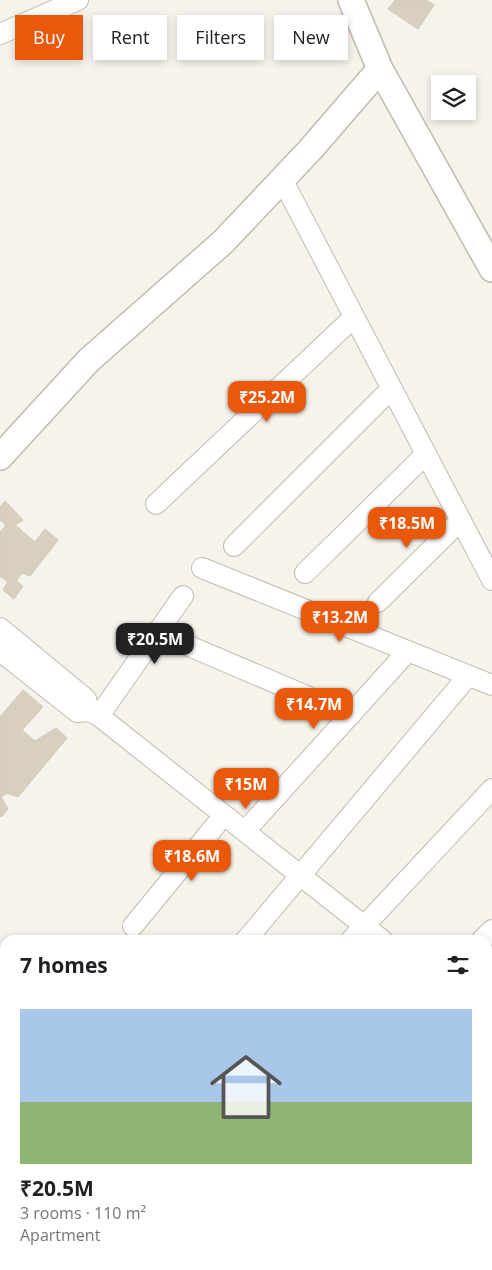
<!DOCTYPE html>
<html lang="en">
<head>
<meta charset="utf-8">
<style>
	:root { --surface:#fff; --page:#f6f6f6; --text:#202124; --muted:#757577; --accent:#ea580c }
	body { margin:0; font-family:"Open Sans",sans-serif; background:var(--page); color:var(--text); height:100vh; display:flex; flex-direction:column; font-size:19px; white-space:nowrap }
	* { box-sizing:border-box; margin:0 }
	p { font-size:16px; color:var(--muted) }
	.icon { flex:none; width:28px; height:28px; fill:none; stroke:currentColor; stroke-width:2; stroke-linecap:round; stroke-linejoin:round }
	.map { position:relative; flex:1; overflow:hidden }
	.side { position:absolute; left:0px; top:935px; width:492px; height:335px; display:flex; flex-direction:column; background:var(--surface); border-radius:15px 15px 0 0; box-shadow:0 2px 8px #0003 }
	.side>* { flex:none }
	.top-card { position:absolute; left:15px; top:15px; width:462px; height:45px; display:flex; gap:10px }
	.buttons { position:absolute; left:431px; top:75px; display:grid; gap:10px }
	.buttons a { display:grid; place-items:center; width:45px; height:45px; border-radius:0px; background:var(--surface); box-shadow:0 2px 8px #0003; font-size:25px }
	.price { position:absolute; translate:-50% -42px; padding:0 11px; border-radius:10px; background:var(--accent); color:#fff; font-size:16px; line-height:32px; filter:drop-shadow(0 1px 2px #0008) }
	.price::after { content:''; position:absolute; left:50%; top:30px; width:15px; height:11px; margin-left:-8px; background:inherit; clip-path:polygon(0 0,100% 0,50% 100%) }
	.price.selected { background:#222; color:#fff }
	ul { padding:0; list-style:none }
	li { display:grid; align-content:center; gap:10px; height:265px; padding:0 20px }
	li span { display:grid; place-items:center; height:155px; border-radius:0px; color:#555 }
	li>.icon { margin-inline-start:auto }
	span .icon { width:90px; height:90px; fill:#fffc; stroke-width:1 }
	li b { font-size:21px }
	h2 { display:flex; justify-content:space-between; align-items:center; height:60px; padding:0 20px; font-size:21px }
	.tag { padding:0 18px; border-radius:0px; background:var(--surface); box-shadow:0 2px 8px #0003; font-size:18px; line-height:45px }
	.tag.selected { background:var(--accent); color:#fff }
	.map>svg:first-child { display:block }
</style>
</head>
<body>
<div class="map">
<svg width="492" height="1270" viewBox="0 0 492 1270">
	<rect width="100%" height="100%" fill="#f6f3ec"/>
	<path fill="#d8cfc1" stroke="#d3c7b4" d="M395 0H426L434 5 418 29 388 9Z
		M5 501 23 520 15 525 35 542 45 529 58 540 30 576 22 573 16 581 23 586 14 599 3 590 8 582 0 576V532L6 525 0 520V507Z
		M23 690 43 707 22 730 35 741 56 728 67 738 18 797 7 793 1 797 8 809 1 817 0 816V717Z
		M300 1265H327L322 1270H304Z
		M447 1265H455L459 1270H442Z"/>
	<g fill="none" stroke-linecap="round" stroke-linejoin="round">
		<defs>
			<path id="minor" d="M0 34 78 0
				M282 179 492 580
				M156 504 354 317
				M234 546 391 389
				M202 568 492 685
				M305 573 426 454
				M378 602 461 520
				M0 628 86 699 89 711
				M156 632 351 715
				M0 651 77 712 89 711 99 716 382 940
				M99 716 183 596
				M245 831 408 651
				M133 926 224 815
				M246 940 468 676
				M351 940 492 789
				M482 940 492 930
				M488 1027 492 1031
				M0 1038 5 1042
				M488 1052 492 1047
				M0 1192 5 1186
				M276 1265 283 1270
				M350 1265 355 1270
				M140 1270 144 1265"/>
			<path id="tertiary" d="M351 0 380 69 492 269
				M0 457 89 360 223 242 310 150 380 69"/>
		</defs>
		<use href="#minor" stroke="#c2bbae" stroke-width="22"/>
		<use href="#tertiary" stroke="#c2bbae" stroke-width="28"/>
		<use href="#minor" stroke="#fff" stroke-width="20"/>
		<use href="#tertiary" stroke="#fff" stroke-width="25"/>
	</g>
</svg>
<div class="buttons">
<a><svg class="icon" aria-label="layers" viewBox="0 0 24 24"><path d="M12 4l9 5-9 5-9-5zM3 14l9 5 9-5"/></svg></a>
</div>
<b class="price" style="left:267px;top:423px">₹25.2M</b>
<b class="price" style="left:407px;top:549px">₹18.5M</b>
<b class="price" style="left:340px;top:643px">₹13.2M</b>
<b class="price selected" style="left:155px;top:665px">₹20.5M</b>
<b class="price" style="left:314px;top:730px">₹14.7M</b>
<b class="price" style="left:246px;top:810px">₹15M</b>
<b class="price" style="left:192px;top:882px">₹18.6M</b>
<div class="top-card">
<a class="tag selected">Buy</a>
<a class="tag">Rent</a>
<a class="tag">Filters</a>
<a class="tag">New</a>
</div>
<section class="side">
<h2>7 homes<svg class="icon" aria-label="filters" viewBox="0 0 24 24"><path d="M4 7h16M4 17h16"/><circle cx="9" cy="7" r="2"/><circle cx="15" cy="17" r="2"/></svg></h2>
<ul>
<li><span style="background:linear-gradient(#a9c7e8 60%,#8fb573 0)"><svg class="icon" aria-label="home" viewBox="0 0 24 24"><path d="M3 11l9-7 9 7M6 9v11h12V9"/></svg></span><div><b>₹20.5M</b><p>3 rooms · 110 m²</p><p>Apartment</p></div></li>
</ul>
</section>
</div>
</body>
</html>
